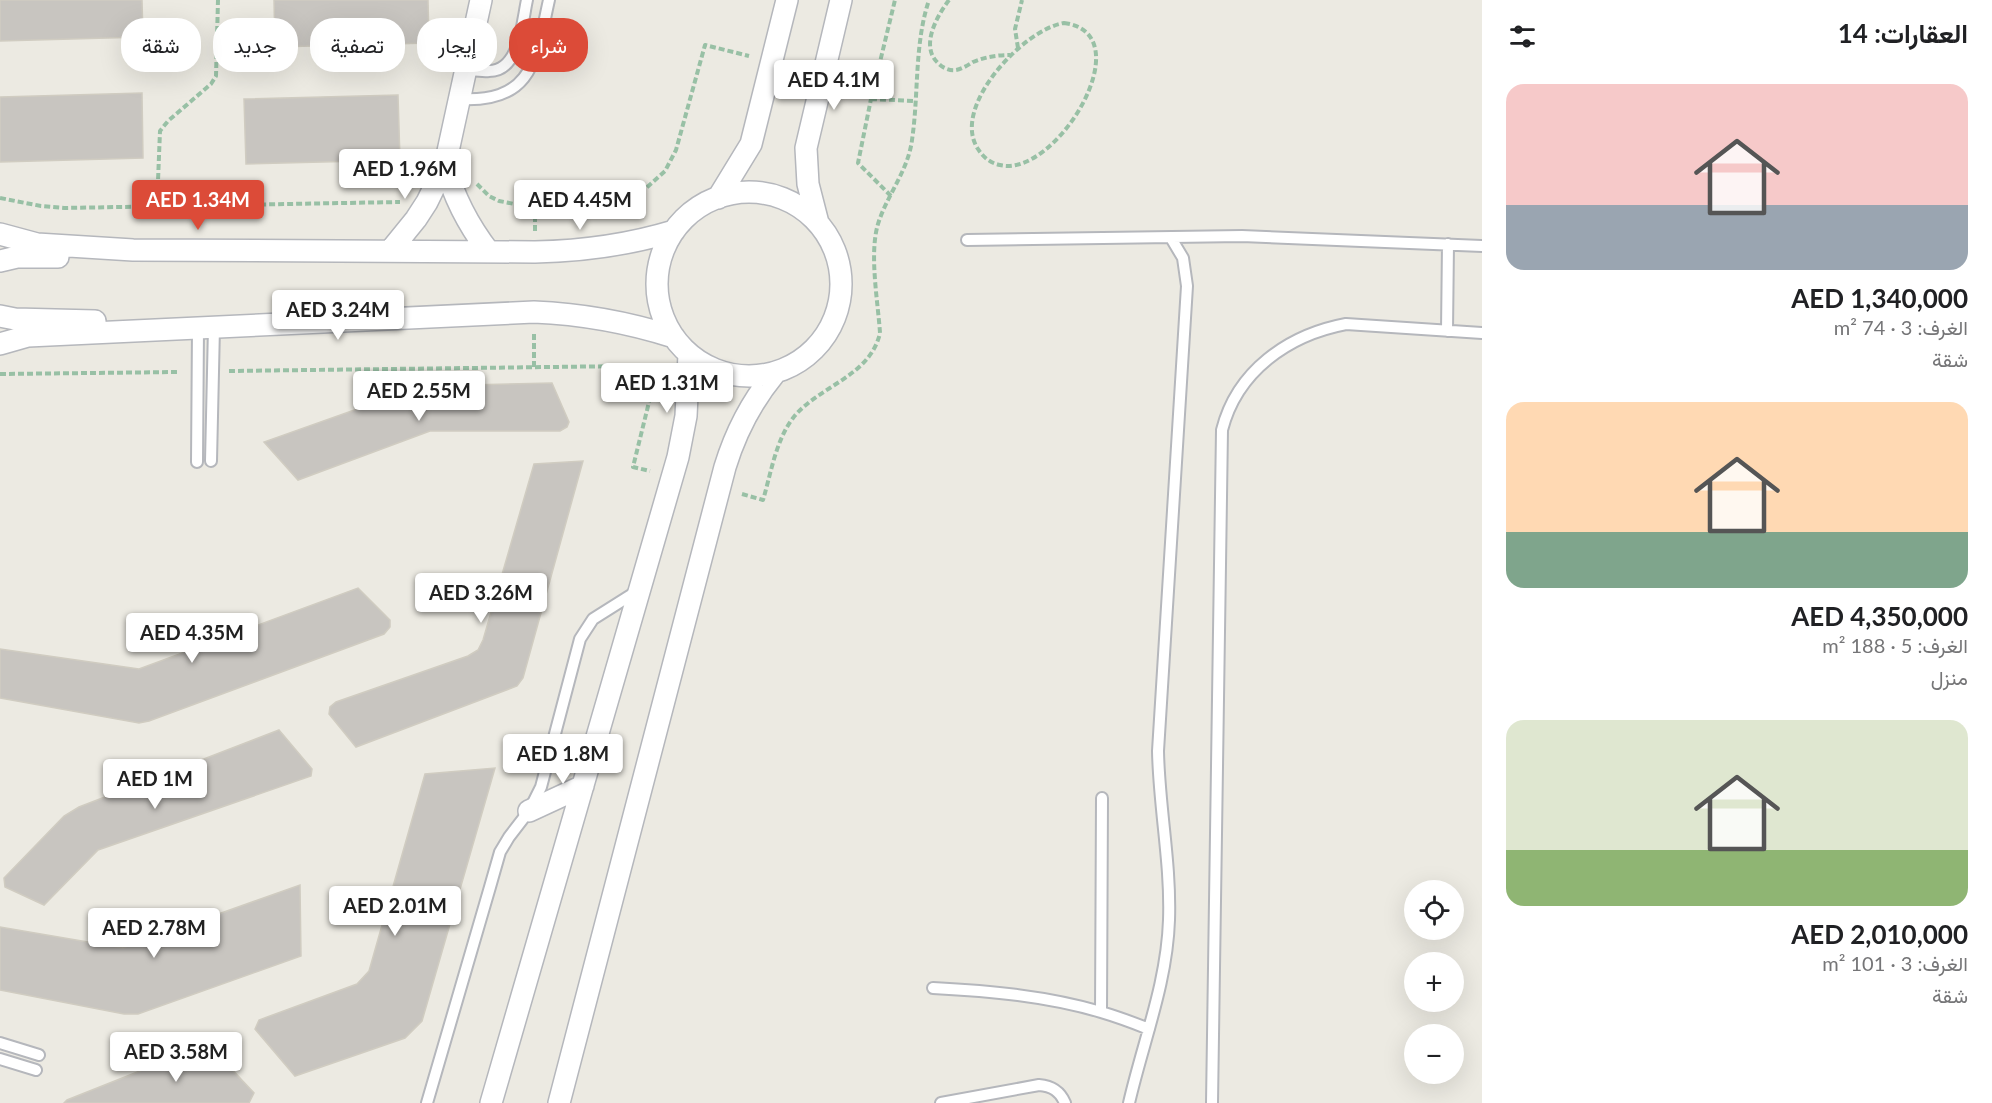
<!DOCTYPE html>
<html lang="ar">
<head>
<meta charset="utf-8">
<style>
	:root { --surface:#fff; --page:#f2f2f2; --text:#202124; --muted:#757577; --accent:#dc4b38 }
	body { margin:0; font-family:Lato,Vazirmatn,sans-serif; background:var(--page); color:var(--text); direction:rtl; height:100vh; display:flex; flex-direction:column; font-size:22px; white-space:nowrap }
	* { box-sizing:border-box; margin:0 }
	p { font-size:20px; color:var(--muted) }
	.icon { flex:none; width:33px; height:33px; fill:none; stroke:currentColor; stroke-width:2; stroke-linecap:round; stroke-linejoin:round }
	.map { position:relative; flex:1; overflow:hidden; direction:ltr }
	.drawer { display:flex; flex-direction:column; background:var(--surface); width:510px }
	.drawer>* { flex:none }
	.guide { position:absolute; left:18px; top:18px; width:570px; height:54px; direction:rtl; display:flex; gap:12px }
	.controls { position:absolute; left:1404px; top:880px; display:grid; gap:12px }
	.controls a { display:grid; place-items:center; width:60px; height:60px; border-radius:50%; background:var(--surface); box-shadow:0 6px 24px #0002; font-size:30px }
	.price { position:absolute; translate:-50% -51px; padding:0 14px; border-radius:6px; background:#fff; color:#222; font-size:20px; line-height:39px; filter:drop-shadow(0 2px 3px #0008) }
	.price::after { content:''; position:absolute; left:50%; top:36px; width:18px; height:14px; margin-left:-9px; background:inherit; clip-path:polygon(0 0,100% 0,50% 100%) }
	.price.on { background:var(--accent); color:#fff }
	ul { padding:0; list-style:none }
	li { display:grid; align-content:center; gap:12px; height:318px; padding:0 24px }
	li span { display:grid; place-items:center; height:186px; border-radius:18px; color:#555 }
	li>.icon { margin-inline-start:auto }
	span .icon { width:108px; height:108px; fill:#fffc; stroke-width:1 }
	li b { font-size:26px }
	h2 { display:flex; justify-content:space-between; align-items:center; height:72px; padding:0 24px; font-size:26px }
	.chip { padding:0 21px; border-radius:24px; background:var(--surface); box-shadow:0 6px 24px #0002; font-size:21px; line-height:54px }
	.chip.on { background:var(--accent); color:#fff }
	main { display:flex; flex:1; min-height:0 }
	.map>svg:first-child { display:block }
</style>
</head>
<body>
<main>
<section class="drawer">
<h2>العقارات: 14<svg class="icon" aria-label="filters" viewBox="0 0 24 24"><path d="M4 7h16M4 17h16"/><circle cx="9" cy="7" r="2"/><circle cx="15" cy="17" r="2"/></svg></h2>
<ul>
<li><span style="background:linear-gradient(#f6c9c9 65%,#9aa5b1 0)"><svg class="icon" aria-label="home" viewBox="0 0 24 24"><path d="M3 11l9-7 9 7M6 9v11h12V9"/></svg></span><div><b>AED 1,340,000</b><p>الغرف: 3 · 74 m²</p><p>شقة</p></div></li>
<li><span style="background:linear-gradient(#ffd9b3 70%,#7fa58c 0)"><svg class="icon" aria-label="home" viewBox="0 0 24 24"><path d="M3 11l9-7 9 7M6 9v11h12V9"/></svg></span><div><b>AED 4,350,000</b><p>الغرف: 5 · 188 m²</p><p>منزل</p></div></li>
<li><span style="background:linear-gradient(#dfe7d0 70%,#8fb573 0)"><svg class="icon" aria-label="home" viewBox="0 0 24 24"><path d="M3 11l9-7 9 7M6 9v11h12V9"/></svg></span><div><b>AED 2,010,000</b><p>الغرف: 3 · 101 m²</p><p>شقة</p></div></li>
</ul>
</section>
<div class="map">
<svg width="1482" height="1103" viewBox="0 0 1482 1103">
	<rect width="100%" height="100%" fill="#eceae2"/>
	<path fill="#c8c5c0" stroke="#d0ccc1" stroke-width="1.5" d="M0 0H142L143 37 0 41Z
		M274 0H428L429 43 275 47Z
		M142 93 143 158 0 162V97Z
		M398 95 400 160 246 164 244 99Z
		M552 383 569 422 567 427 560 431H430L298 480 264 442 422 386Z
		M583 461 523 678 517 686 356 747 329 714 330 707 336 702 468 656 478 650 483 640 534 464Z
		M358 588 390 620V627L384 634 149 721 139 723 0 698V649L139 669Z
		M279 730 312 769 311 776 98 850 44 905 5 887 4 878 64 816 79 807Z
		M495 768 422 1021 405 1038 295 1076 255 1029 259 1020 357 984 369 971 425 774Z
		M300 885 301 956 138 1014H124L0 990V927L123 948Z
		M208 1044 254 1093 249 1103H64L67 1100Z"/>
	<g fill="none" stroke-linecap="round" stroke-linejoin="round">
		<defs>
			<path id="lane" d="M465 69C473 70 482 72 489 71 520 71 522 22 527 0
				M458 99C534 104 536 58 549 0
				M967 240 1242 236 1482 246
				M1447 331 1448 244
				M211 461 214 327
				M197 462 198 328
				M933 988C990 991 1047 996 1101 1012 1118 1017 1134 1023 1149 1029
				M1101 1012 1102 798
				M0 1043 39 1055
				M0 1059 36 1070
				M427 1103 490 887 500 852 509 837 529 811 541 787 580 639 593 619 639 590
				M941 1103 1039 1085C1052 1086 1060 1091 1065 1103
				M1129 1103C1143 1042 1167 983 1169 920 1171 863 1159 807 1158 751L1187 286 1183 258 1171 238
				M1212 1103 1222 430C1237 371 1288 335 1346 324L1482 333"/>
			<path id="street" d="M445 165C454 198 468 225 489 252
				M657 284a92 92 0 1 1 184 0a92 92 0 1 1-184 0Z
				M718 198 751 144 787 0
				M818 223 808 184 806 148 841 0
				M0 234 37 244 133 250 535 252C583 251 628 245 674 231
				M390 251 416 219 427 202 445 165 481 0
				M0 261 17 257H58
				M0 316 15 319 95 321
				M0 344 28 336 534 312C583 314 627 322 674 337
				M529 811 583 786
				M491 1103 678 457 686 416 689 354
				M559 1103 725 467C736 431 751 402 775 373"/>
		</defs>
		<use href="#lane" stroke="#b5b7bc" stroke-width="14"/>
		<use href="#street" stroke="#b5b7bc" stroke-width="24"/>
		<path stroke="#98c0a5" stroke-width="4" stroke-dasharray="6 3" stroke-linecap="butt" d="M949 0C937 16 919 47 939 64 943 68 950 71 956 70 962 69 968 65 973 62 985 57 997 55 1010 55
			M1064 23C1144 33 1056 179 1000 165 990 163 983 157 978 149 950 107 1024 29 1064 23Z
			M1018 48 1015 29 1022 0
			M848 69 876 76
			M871 99 915 101
			M477 184 489 196 499 201 520 205 619 201 644 190 665 171 676 150 705 45 749 56
			M891 196 858 163 871 99 895 0
			M0 198 41 206 64 208 400 202
			M157 206 160 131 168 121 211 84 216 76 218 0
			M535 231V205
			M534 367V334
			M229 371 629 366C644 371 651 379 651 394L633 467 650 471
			M0 374 179 372
			M742 494 763 500C771 473 776 440 793 418 818 386 870 377 880 333 878 302 869 254 878 224 887 195 908 171 912 140 919 93 914 45 929 0"/>
		<use href="#lane" stroke="#fff" stroke-width="10"/>
		<use href="#street" stroke="#fff" stroke-width="21"/>
	</g>
</svg>
<div class="controls">
<a><svg class="icon" aria-label="locate" viewBox="0 0 24 24"><circle cx="12" cy="12" r="6"/><path d="M12 2v4M12 18v4M2 12h4M18 12h4"/></svg></a>
<a>+</a>
<a>−</a>
</div>
<b class="price" style="left:834px;top:111px">AED 4.1M</b>
<b class="price" style="left:405px;top:200px">AED 1.96M</b>
<b class="price on" style="left:198px;top:231px">AED 1.34M</b>
<b class="price" style="left:580px;top:231px">AED 4.45M</b>
<b class="price" style="left:338px;top:341px">AED 3.24M</b>
<b class="price" style="left:667px;top:414px">AED 1.31M</b>
<b class="price" style="left:419px;top:422px">AED 2.55M</b>
<b class="price" style="left:481px;top:624px">AED 3.26M</b>
<b class="price" style="left:192px;top:664px">AED 4.35M</b>
<b class="price" style="left:563px;top:785px">AED 1.8M</b>
<b class="price" style="left:155px;top:810px">AED 1M</b>
<b class="price" style="left:395px;top:937px">AED 2.01M</b>
<b class="price" style="left:154px;top:959px">AED 2.78M</b>
<b class="price" style="left:176px;top:1083px">AED 3.58M</b>
<div class="guide">
<a class="chip on">شراء</a>
<a class="chip">إيجار</a>
<a class="chip">تصفية</a>
<a class="chip">جديد</a>
<a class="chip">شقة</a>
</div>
</div>
</main>
</body>
</html>
